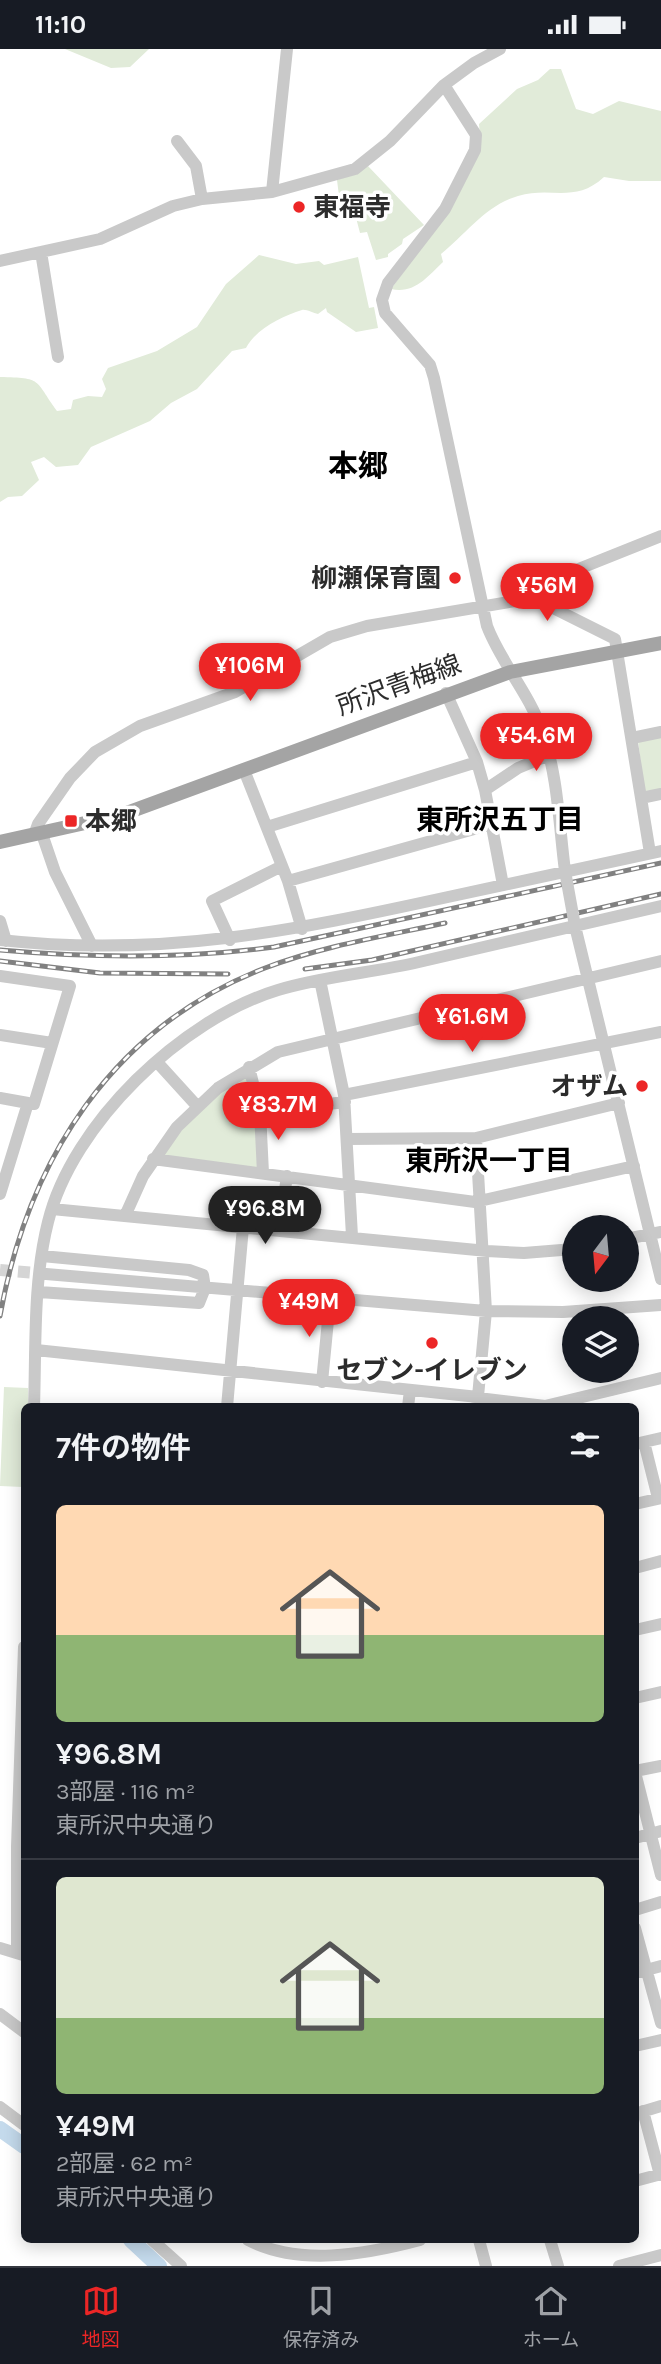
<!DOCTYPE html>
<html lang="ja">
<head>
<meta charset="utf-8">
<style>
	:root { --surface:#171b24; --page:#20242c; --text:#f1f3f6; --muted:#9ea1a6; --line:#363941; --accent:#ec2626 }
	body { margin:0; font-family:Karla,"Noto Sans JP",sans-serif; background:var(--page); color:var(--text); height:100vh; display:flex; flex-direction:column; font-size:26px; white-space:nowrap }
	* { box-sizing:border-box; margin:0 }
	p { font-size:23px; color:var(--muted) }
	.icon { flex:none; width:38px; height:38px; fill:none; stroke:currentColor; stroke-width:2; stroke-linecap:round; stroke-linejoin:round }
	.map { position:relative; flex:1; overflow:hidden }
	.drawer { position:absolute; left:21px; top:1354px; width:618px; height:840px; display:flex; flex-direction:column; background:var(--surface); border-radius:10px; box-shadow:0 4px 18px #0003 }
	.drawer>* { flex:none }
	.needle { width:46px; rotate:196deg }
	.controls { position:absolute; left:562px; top:1166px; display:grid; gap:14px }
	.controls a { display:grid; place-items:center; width:77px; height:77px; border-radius:50%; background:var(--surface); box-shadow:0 4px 18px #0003; font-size:35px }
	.price { position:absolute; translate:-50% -60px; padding:0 16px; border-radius:24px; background:var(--accent); color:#fff; font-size:23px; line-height:46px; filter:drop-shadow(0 2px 4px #0008) }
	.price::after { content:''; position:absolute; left:50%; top:42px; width:21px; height:16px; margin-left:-10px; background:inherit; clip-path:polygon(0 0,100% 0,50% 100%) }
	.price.selected { background:#222; color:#fff }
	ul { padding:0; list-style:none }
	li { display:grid; align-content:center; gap:14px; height:371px; padding:0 35px }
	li+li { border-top:2px solid var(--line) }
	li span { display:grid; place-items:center; height:217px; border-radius:10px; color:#555 }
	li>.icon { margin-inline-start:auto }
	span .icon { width:126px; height:126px; fill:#fffc; stroke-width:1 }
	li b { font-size:30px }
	h2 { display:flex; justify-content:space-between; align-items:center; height:84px; padding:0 35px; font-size:30px }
	.status { display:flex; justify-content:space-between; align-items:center; height:49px; padding:0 35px; background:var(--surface); direction:ltr }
	.status svg { height:19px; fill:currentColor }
	.menu { display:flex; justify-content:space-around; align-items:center; height:98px; border-top:2px solid var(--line); background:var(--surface); font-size:19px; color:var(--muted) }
	.menu a { display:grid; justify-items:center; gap:4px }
	.menu .selected { color:var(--accent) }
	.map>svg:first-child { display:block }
</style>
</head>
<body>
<div class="status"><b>11:10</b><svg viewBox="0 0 49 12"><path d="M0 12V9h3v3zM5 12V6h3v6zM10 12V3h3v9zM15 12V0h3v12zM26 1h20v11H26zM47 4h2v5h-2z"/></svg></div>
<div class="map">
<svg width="661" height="2217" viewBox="0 0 661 2217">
	<rect width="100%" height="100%" fill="#fff"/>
	<path fill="#e1ebd9" d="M65 0H149L130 18 111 19Z
		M550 20H561L576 60 593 65 619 52 661 62V132H629L604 128C575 155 551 137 518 147 486 156 466 185 441 205L443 213C427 228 415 245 391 240L424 195 480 87 479 75 517 40 538 31Z
		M368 117 424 176 403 190 402 195 388 205V208L376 211 367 183 360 184 354 161 341 163 337 131Z
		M259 206 296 215 319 212 324 216 358 208 369 259 374 258 378 279 356 283 327 263 326 259 318 265C313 264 306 260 302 261 282 267 256 280 246 299L232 302 197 340 171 354 150 372 91 398 78 416 56 418 44 408 31 413 39 431 22 447 8 448 0 453V328C43 329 34 330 57 362L71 360 73 351 88 347 102 348 106 340 102 330 108 319 157 302 197 278 226 235Z
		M661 686V741L644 742 638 691Z
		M245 1027 256 1064 259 1117 256 1120 165 1108 162 1103 206 1054Z
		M4 1338 28 1339V1358H24L23 1438 0 1437Z"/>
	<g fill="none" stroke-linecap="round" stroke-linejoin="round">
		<path stroke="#c4daec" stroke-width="16" d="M0 2080 24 2097
			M131 2191 159 2217"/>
		<path stroke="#d5d5d5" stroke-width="12" stroke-dasharray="12 6" stroke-linecap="butt" d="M0 1221 46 1225"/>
		<path stroke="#c9c9c9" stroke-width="12" d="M444 36 476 86 475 101 445 160 388 234 382 251 385 264 430 316 434 329 487 577C501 614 529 644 542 682 558 726 559 776 565 822
			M177 92 196 117 202 150
			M272 143 287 0
			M41 203 58 308
			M0 212 100 190 173 157 202 150 272 143 355 120 390 92 444 36 474 14 500 0
			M529 549 536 537 661 487
			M446 644 477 713 485 741 503 836
			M632 689 661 683
			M244 721 288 832 302 880
			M485 741 518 719 549 706
			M641 749 661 745
			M267 778 477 713
			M42 785 55 823 92 897
			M34 786 38 775 70 729 95 703 140 677 235 643 330 588 367 577 533 549 615 590 650 804
			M288 832 492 775
			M0 872 6 892
			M575 877 661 1230
			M0 891C161 909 292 882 448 848 519 832 590 817 661 802
			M230 891 212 852 282 817
			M0 927 70 937 34 1055 28 1054 0 1145
			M320 931 344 1046 352 1187
			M0 986 52 994
			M157 1013 197 1057
			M249 1018 260 1063 263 1124
			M344 1046 661 983
			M0 1049 28 1054
			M260 1063 345 1053
			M476 1089 486 1262 477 1358
			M347 1090 476 1089 619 1054
			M153 1110 475 1153 634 1117
			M52 1160 487 1202 524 1204 574 1200
			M125 1167 143 1127 177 1078 218 1039 278 1003 661 912
			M279 1182 287 1127
			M626 1190 661 1183
			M46 1225 486 1262 563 1263 661 1256
			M39 1243 199 1254 205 1239 203 1226 189 1221 42 1207
			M36 1301 478 1348
			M322 1333 330 1251
			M478 1349 545 1357 661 1329
			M34 1358C36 1298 33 1232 48 1173 72 1075 182 970 278 941 324 927 372 924 419 913 499 894 580 876 661 857
			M227 1358 243 1178
			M408 1358 410 1341
			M644 1393 658 1449
			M635 1395 661 1389
			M635 1455 661 1449
			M635 1519 661 1512
			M635 1581 661 1575
			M635 1649 661 1643
			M635 1722 661 1717
			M635 1723 661 1826
			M635 1789 661 1782
			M635 1861 661 1853
			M635 1879 661 1974
			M0 1899 23 1906
			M17 1904V1798L24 1598
			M635 1924 661 1917
			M0 1965 24 1983
			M635 1997 661 1991
			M0 2058 24 2076
			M643 2062 660 2126
			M638 2064 661 2057
			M635 2132 661 2125
			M152 2191 181 2217
			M248 2191C298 2217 364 2206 420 2191
			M479 2191 486 2217
			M550 2191 558 2217
			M619 2217 661 2206"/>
		<path stroke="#a4a4a4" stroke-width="14" d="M0 793 121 766 510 623 661 594"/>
		<defs>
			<path id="rail" d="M0 901C91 909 183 910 274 898L661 814
				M0 912 100 924 228 925
				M305 920 372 911 661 845
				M0 1267C28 1111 112 978 265 919 322 897 385 887 445 874"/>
		</defs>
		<use href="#rail" stroke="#818181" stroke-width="5"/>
		<use href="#rail" stroke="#fff" stroke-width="2.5" stroke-dasharray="8" stroke-linecap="butt"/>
		<path stroke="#c9c9c9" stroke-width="12" d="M565 822 575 877"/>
	</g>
	<g fill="#ec2626" stroke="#fff" stroke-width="2.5">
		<circle cx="299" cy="158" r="7"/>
		<circle cx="455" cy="529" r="7"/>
		<rect x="64" y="765" width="14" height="14" rx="3.5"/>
		<circle cx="642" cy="1037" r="7"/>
		<circle cx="432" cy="1294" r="7"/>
	</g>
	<g text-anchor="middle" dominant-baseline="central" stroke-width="7" stroke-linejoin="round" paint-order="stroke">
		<g font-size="26" font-weight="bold" fill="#2c2c2c" stroke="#fff" text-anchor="start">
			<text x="313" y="158">東福寺</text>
			<text x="441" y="529" text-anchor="end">柳瀬保育園</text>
			<text x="85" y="772">本郷</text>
			<text x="628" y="1037" text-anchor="end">オザム</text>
			<text x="432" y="1321" text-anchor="middle">セブン-イレブン</text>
		</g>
		<g font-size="26" fill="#2c2c2c" stroke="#fff">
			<text transform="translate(399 636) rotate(-20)">所沢青梅線</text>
		</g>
		<g font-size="28" font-weight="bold" fill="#000" stroke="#fff">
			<text x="500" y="770">東所沢五丁目</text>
			<text x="489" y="1111">東所沢一丁目</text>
		</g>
		<g font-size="30" font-weight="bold" fill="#000" stroke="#fff">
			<text x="358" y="417">本郷</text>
		</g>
	</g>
</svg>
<div class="controls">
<a><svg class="needle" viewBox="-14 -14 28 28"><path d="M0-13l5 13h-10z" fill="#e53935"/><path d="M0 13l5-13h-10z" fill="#9ea1a6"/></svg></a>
<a><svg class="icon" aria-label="layers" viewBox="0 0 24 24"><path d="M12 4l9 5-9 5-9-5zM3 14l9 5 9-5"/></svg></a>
</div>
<b class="price" style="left:547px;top:574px">¥56M</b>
<b class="price" style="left:250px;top:654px">¥106M</b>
<b class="price" style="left:536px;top:724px">¥54.6M</b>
<b class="price" style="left:472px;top:1005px">¥61.6M</b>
<b class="price" style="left:278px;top:1093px">¥83.7M</b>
<b class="price selected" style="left:265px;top:1197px">¥96.8M</b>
<b class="price" style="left:309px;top:1290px">¥49M</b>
<section class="drawer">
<h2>7件の物件<svg class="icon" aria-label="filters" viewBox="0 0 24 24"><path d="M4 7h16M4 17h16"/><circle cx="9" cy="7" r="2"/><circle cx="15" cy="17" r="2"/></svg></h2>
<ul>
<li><span style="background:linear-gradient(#ffd9b3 60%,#8fb573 0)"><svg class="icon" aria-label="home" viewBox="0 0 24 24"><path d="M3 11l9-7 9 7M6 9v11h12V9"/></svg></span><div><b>¥96.8M</b><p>3部屋 · 116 m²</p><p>東所沢中央通り</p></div></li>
<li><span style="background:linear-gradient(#dfe7d0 65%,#8fb573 0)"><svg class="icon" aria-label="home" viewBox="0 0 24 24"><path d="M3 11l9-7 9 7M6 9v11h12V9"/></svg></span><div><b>¥49M</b><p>2部屋 · 62 m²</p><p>東所沢中央通り</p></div></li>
</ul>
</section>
</div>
<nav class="menu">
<a class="selected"><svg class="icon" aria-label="map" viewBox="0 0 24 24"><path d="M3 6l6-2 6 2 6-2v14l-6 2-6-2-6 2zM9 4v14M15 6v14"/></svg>地図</a>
<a><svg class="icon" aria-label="saved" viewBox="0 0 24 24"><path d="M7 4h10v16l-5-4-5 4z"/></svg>保存済み</a>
<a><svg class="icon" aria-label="home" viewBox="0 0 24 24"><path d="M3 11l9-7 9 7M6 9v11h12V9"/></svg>ホーム</a>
</nav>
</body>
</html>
